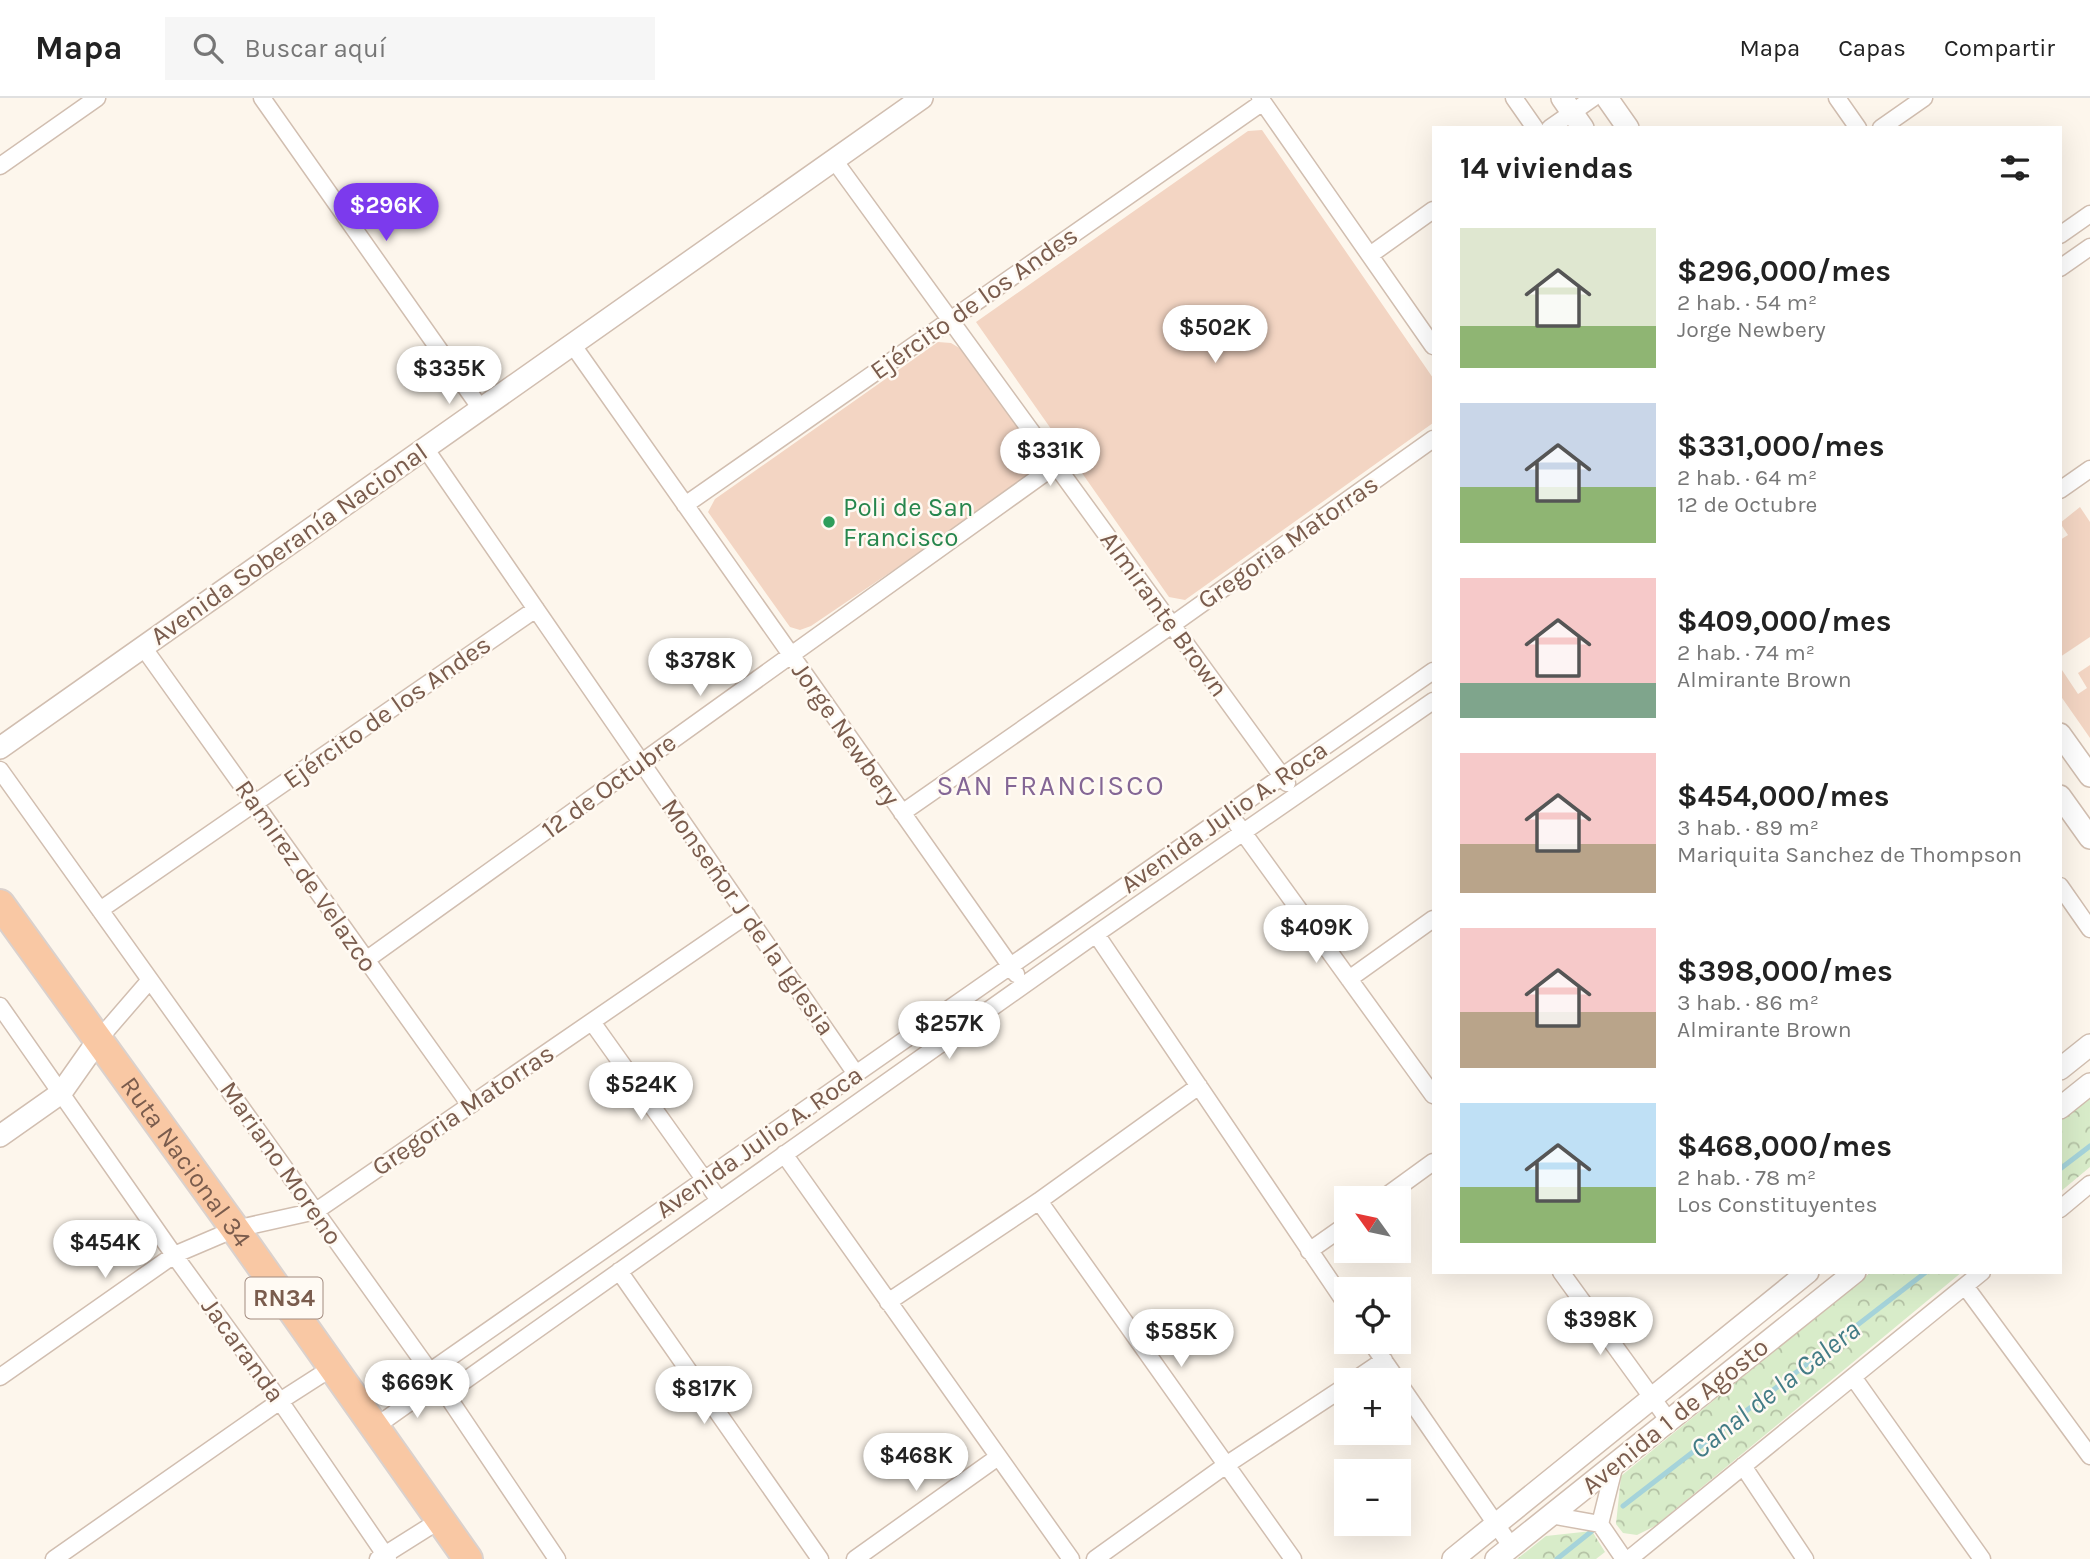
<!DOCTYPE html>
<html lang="es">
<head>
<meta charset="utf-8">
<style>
	:root { --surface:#fff; --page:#f6f6f6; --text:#222; --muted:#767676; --line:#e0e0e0; --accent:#7c3aed }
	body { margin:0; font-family:Karla,sans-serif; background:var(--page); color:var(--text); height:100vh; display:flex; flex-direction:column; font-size:26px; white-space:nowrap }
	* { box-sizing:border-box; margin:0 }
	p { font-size:23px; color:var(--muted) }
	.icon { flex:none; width:38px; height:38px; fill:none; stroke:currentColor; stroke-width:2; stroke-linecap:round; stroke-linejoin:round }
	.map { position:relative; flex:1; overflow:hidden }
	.sheet { position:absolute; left:1432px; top:28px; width:630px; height:1148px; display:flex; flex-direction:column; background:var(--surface); border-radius:0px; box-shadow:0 7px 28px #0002 }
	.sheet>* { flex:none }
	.needle { width:46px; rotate:303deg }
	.fabs { position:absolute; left:1334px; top:1088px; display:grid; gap:14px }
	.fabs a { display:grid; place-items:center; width:77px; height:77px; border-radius:0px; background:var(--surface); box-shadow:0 7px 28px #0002; font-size:35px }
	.price { position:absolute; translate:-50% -60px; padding:0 16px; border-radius:24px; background:#fff; color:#222; font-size:23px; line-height:46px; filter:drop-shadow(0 2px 4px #0008) }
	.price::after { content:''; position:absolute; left:50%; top:42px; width:21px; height:16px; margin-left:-10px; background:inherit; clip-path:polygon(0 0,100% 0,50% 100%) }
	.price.active { background:var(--accent); color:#fff }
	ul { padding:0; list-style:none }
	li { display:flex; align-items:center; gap:21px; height:175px; padding:0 28px }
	li span { display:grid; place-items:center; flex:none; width:196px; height:140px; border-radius:0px; color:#555 }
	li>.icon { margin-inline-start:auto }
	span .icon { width:84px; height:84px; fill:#fffc; stroke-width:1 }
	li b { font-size:30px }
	h2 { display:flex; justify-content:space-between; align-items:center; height:84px; padding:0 28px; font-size:30px }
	header { display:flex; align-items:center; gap:42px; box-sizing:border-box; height:98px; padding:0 35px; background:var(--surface); border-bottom:2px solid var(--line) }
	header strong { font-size:33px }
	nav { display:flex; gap:38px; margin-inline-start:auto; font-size:24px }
	.search { width:490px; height:63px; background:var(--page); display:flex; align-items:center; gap:18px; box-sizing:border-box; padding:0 24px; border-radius:0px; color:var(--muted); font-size:26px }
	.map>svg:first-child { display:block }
</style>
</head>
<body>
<header>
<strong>Mapa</strong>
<div class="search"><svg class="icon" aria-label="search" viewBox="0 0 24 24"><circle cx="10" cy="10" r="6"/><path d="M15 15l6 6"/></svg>Buscar aquí</div>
<nav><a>Mapa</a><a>Capas</a><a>Compartir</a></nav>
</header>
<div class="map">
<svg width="2090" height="1461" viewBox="0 0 2090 1461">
	<defs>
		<pattern id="park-crowns" width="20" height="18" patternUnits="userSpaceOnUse" patternTransform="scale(1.75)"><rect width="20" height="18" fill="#d8ecc9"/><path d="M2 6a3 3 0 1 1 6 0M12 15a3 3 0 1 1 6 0" fill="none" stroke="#b4c2a5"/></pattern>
	</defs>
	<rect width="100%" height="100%" fill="#fdf6ec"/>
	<path fill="url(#park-crowns)" d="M2090 996V1069L2060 1094V1021Z
		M1871 1174H1962L1655 1428 1637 1437 1623 1435 1616 1426 1621 1378Z
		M1592 1433 1605 1454 1596 1461H1517L1546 1438Z"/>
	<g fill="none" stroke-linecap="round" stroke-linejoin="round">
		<path stroke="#a5d3da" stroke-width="5" d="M2060 1071 2090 1048
			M1623 1408 1926 1174
			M1557 1461 1592 1433"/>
	</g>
	<path fill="#f3d5c3" d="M1262 32 1433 280V325L1185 502 1169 499 976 224 1248 33Z
		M938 244 951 245 961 251 1039 358 1037 368 1031 379 811 528 800 532 790 529 708 414 715 401Z
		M2080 409 2090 424V539L2060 559V442L2068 437 2060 425Z
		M2090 567V640L2060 597V569L2078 596 2087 590 2078 575Z"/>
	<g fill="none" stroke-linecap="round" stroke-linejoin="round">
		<defs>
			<path id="minor" d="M262 0 481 311
				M1260 0 1433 248
				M1514 0 1535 30
				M1837 0 1858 30
				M1550 30 1593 0
				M1881 30 1924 0
				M834 62 1287 685
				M0 68 97 0
				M2060 137 2090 116
				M1370 157 1433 112
				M2060 170 2090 149
				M572 246 1016 876
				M425 350 856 976
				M2060 392 2090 371
				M685 407 1263 4
				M143 549 470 1007
				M0 672 446 1296 557 1461
				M902 715 1172 527 1433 341
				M1237 726 1433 997
				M2060 788 2090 831
				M100 812 536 511
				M1096 836 1346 1206
				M366 862 1056 367
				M1349 881 1433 821
				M0 908 174 1157 280 1303 388 1461
				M592 924 719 1102
				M99 941 150 882
				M784 1056 1071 1461
				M1382 1101 1433 1064
				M1039 1103 1293 1461
				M2060 1111 2090 1086
				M1309 1153 1346 1127
				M619 1173 820 1461
				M1561 1174 1669 1323
				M1965 1188 2090 1358
				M888 1204 1039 1103 1199 988
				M1371 1244 1398 1283
				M429 1274 1433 573
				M0 1279 174 1157 235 1131 316 1113 747 817
				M1853 1279 1982 1461
				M1353 1283 1384 1262
				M1398 1284 1511 1448
				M446 1296 1096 836 1433 603
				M375 1329 437 1285
				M1743 1368 1805 1461
				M1550 1417 1600 1426
				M1600 1426 1615 1366
				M1600 1426 1624 1461
				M54 1461 280 1303 333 1269
				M378 1461 440 1422
				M855 1461 998 1359
				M1095 1461 1226 1367 1346 1288
				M1629 1461 1982 1174"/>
			<path id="tertiary" d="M1562 0 1583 30
				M1607 0 1628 30
				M2060 636 2090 678
				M0 650 922 0
				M2060 698 2090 740
				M2060 971 2090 947
				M2060 1010 2090 986
				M0 1038 61 995 99 941
				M1453 1461 1808 1174
				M1496 1461 1855 1174"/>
			<g id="trunk">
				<path id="s1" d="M0 806 235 1131 468 1461"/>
			</g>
		</defs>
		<use href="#minor" stroke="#d1beb0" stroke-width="19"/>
		<use href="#tertiary" stroke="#d1beb0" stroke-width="24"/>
		<use href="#trunk" stroke="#dad1cd" stroke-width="32"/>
		<use href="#minor" stroke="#fff" stroke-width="16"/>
		<use href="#tertiary" stroke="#fff" stroke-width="21"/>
		<use href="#trunk" stroke="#f9c8a4" stroke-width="28"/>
	</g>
	<circle fill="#2e9e5b" stroke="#fffaf3" stroke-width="2.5" cx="829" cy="424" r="7"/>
	<g text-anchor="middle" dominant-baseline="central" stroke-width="5" stroke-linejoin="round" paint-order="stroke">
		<rect fill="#fffaf3" stroke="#a28b7f" stroke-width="2" x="245.5" y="1179.5" width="77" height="41" rx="5"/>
		<g font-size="24" font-weight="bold" fill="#7a5c4d">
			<text x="284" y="1200">RN34</text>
		</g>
		<g font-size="26" fill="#7a5c4d" stroke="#fffaf3">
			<text transform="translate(974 205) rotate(-35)">Ejército de los Andes</text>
			<text transform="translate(1288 444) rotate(-35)">Gregoria Matorras</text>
			<text transform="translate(289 446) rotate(-35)">Avenida Soberanía Nacional</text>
			<text transform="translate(1164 516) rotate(54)">Almirante Brown</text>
			<text transform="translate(387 614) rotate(-35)">Ejército de los Andes</text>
			<text transform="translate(846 636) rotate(55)">Jorge Newbery</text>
			<text transform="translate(609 688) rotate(-36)">12 de Octubre</text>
			<text transform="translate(1224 719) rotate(-35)">Avenida Julio A. Roca</text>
			<text transform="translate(306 778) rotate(55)">Ramirez de Velazco</text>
			<text transform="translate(748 819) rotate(55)">Monseñor J de la Iglesia</text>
			<text transform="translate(463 1012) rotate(-34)">Gregoria Matorras</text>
			<text transform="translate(759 1044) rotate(-35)">Avenida Julio A. Roca</text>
			<text stroke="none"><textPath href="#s1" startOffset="318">Ruta Nacional 34</textPath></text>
			<text transform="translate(281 1065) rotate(55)">Mariano Moreno</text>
			<text transform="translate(243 1252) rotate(54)">Jacaranda</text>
			<text transform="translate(1675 1318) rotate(-39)">Avenida 1 de Agosto</text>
		</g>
		<g font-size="26" fill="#27864d" stroke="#fffaf3" text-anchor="start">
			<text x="843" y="409">Poli de San<tspan x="843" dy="30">Francisco</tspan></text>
		</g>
		<g font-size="28" letter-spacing="2" fill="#846695" stroke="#fffaf3">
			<text x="1051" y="687">SAN FRANCISCO</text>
		</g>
		<g font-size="28" font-style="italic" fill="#437c86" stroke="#fffaf3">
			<text transform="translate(1775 1291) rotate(-38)">Canal de la Calera</text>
		</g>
	</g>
</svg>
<div class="fabs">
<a><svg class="needle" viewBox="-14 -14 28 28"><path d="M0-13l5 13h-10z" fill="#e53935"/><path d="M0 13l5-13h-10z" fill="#767676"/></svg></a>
<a><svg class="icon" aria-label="locate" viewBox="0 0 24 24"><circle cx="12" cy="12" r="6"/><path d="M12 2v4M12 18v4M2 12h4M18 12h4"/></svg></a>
<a>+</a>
<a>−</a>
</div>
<b class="price active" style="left:386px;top:145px">$296K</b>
<b class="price" style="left:1215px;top:267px">$502K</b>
<b class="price" style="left:449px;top:308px">$335K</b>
<b class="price" style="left:1050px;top:390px">$331K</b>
<b class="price" style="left:700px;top:600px">$378K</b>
<b class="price" style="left:1316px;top:867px">$409K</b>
<b class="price" style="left:949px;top:963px">$257K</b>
<b class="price" style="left:641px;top:1024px">$524K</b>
<b class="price" style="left:105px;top:1182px">$454K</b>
<b class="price" style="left:1600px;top:1259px">$398K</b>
<b class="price" style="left:1181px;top:1271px">$585K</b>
<b class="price" style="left:417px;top:1322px">$669K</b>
<b class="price" style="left:704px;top:1328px">$817K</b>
<b class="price" style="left:916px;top:1395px">$468K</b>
<section class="sheet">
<h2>14 viviendas<svg class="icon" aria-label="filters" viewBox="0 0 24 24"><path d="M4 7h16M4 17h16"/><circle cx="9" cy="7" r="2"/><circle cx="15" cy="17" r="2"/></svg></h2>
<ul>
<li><span style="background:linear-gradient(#dfe7d0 70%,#8fb573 0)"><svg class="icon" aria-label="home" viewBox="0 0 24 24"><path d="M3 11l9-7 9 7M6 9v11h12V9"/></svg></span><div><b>$296,000/mes</b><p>2 hab. · 54 m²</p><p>Jorge Newbery</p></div></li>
<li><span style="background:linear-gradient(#c9d6e8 60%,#8fb573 0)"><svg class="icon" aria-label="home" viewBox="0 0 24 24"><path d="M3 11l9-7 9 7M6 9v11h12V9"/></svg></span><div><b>$331,000/mes</b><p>2 hab. · 64 m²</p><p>12 de Octubre</p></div></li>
<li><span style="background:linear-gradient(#f6c9c9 75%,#7fa58c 0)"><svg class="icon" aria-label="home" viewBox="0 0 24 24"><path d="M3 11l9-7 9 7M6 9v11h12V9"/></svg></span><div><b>$409,000/mes</b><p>2 hab. · 74 m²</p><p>Almirante Brown</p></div></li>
<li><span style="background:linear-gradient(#f6c9c9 65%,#b9a48a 0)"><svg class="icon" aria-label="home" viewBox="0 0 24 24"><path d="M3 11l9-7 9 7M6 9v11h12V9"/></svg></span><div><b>$454,000/mes</b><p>3 hab. · 89 m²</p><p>Mariquita Sanchez de Thompson</p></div></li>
<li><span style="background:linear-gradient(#f6c9c9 60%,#b9a48a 0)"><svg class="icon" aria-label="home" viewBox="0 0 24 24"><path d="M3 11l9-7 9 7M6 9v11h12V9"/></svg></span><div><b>$398,000/mes</b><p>3 hab. · 86 m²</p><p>Almirante Brown</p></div></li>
<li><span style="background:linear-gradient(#bfe0f5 60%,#8fb573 0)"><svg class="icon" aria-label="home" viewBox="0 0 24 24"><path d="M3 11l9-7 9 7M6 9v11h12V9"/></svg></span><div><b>$468,000/mes</b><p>2 hab. · 78 m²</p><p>Los Constituyentes</p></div></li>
</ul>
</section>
</div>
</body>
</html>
